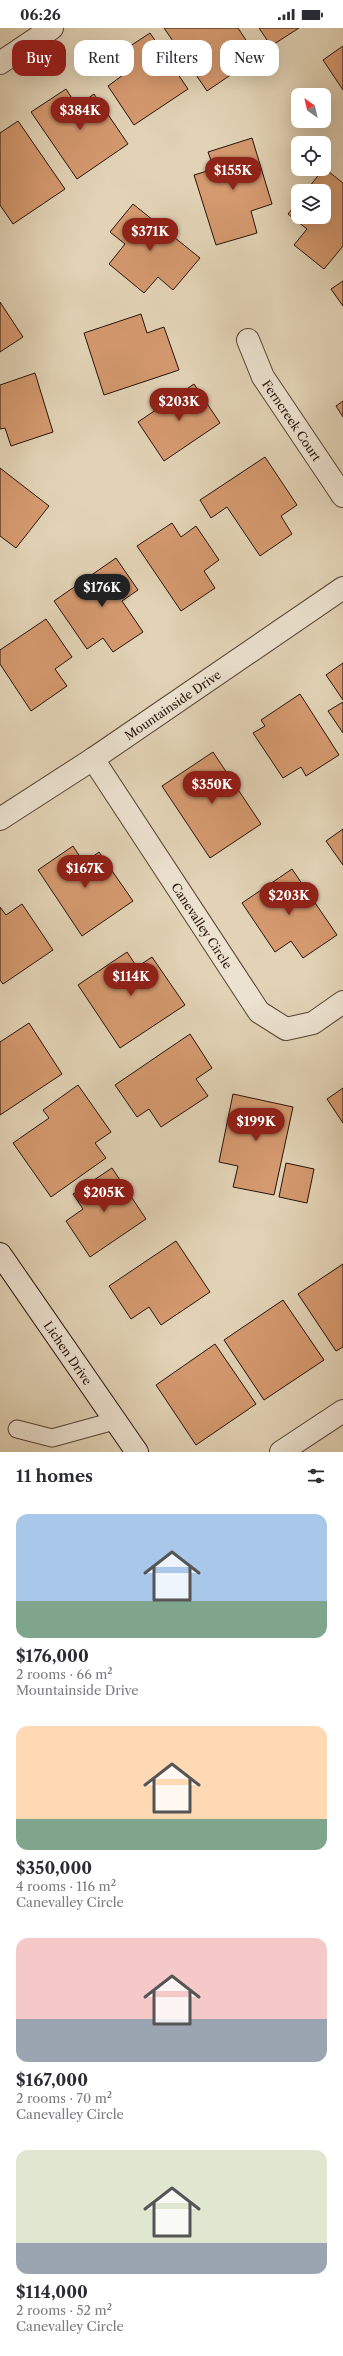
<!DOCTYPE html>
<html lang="en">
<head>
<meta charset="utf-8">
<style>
	:root { --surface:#fff; --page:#f7f7f7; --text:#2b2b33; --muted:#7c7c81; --accent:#8f2418 }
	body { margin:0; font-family:"Libre Caslon Text",serif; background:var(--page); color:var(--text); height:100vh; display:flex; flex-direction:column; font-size:15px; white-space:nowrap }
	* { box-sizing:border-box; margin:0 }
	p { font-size:13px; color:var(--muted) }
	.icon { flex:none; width:22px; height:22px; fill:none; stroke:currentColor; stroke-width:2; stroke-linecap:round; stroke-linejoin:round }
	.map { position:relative; height:1424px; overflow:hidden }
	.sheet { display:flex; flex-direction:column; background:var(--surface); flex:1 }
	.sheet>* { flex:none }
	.guide { position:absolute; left:12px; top:12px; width:319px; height:36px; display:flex; gap:8px }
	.needle { width:26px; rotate:326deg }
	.buttons { position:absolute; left:291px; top:60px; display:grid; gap:8px }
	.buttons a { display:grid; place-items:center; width:40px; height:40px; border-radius:8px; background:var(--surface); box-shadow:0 4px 16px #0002; font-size:20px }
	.price { position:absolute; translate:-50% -34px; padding:0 9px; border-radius:14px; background:var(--accent); color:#fff; font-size:13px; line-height:26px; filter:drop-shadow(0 1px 2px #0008) }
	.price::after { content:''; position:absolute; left:50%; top:24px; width:12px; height:9px; margin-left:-6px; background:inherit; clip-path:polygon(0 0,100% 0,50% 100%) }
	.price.current { background:#222; color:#fff }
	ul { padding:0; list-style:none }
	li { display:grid; align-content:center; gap:8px; height:212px; padding:0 16px }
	li span { display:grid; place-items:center; height:124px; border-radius:12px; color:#555 }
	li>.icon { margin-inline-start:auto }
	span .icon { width:72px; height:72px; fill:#fffc; stroke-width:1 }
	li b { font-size:17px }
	h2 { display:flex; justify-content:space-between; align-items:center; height:48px; padding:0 16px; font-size:17px }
	.tag { padding:0 14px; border-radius:12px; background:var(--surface); box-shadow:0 4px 16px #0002; font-size:14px; line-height:36px }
	.tag.current { background:var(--accent); color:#fff }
	.status { display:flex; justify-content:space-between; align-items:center; height:28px; padding:0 20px; background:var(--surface); direction:ltr }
	.status svg { height:11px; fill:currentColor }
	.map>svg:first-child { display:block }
</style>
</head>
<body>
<div class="status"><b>06:26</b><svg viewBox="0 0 49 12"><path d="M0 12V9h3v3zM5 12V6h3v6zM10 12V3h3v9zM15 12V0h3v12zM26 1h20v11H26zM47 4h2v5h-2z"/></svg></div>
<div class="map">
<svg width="343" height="1424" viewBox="0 0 343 1424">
	<rect width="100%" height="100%" fill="#e2d3b6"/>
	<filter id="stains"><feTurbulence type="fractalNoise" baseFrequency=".005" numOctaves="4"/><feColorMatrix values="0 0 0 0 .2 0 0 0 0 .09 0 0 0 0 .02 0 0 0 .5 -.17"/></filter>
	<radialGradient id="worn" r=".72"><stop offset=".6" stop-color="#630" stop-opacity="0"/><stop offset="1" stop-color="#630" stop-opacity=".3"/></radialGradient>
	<path fill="#d5996f" stroke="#261309" d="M164 0H238L257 29 207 63Z
		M259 0H299L271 18Z
		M150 5 188 61 134 97 108 58 123 47 112 30Z
		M343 18V62L323 32Z
		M66 61 77 78 94 66 128 116 77 151 31 84Z
		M18 93 65 161 13 196 0 177V105Z
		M252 110 272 176 251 183 257 205 216 217 194 147 214 141 208 124Z
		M324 140 343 155V218L324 241 294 217 307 201 288 186 298 174V189H324V163H306Z
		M133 176 200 230 173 262 158 249 144 265 109 236 125 216 110 204Z
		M343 253V278L331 261Z
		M0 274 23 309 0 324Z
		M141 286 147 305 164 299 179 342 104 367 84 305Z
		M35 345 53 404 11 418 5 400 0 401V357Z
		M194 356 220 395 164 433 138 394Z
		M343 373V389L336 378Z
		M265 429 297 477 281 488 292 506 260 528 227 479 211 490 200 472Z
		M0 440 49 478 16 520 0 508Z
		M172 495 181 509 196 498 219 532 204 543 215 560 181 583 137 518Z
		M116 530 138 562 122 573 143 604 113 624 103 610 87 621 54 573Z
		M46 591 72 629 55 641 67 658 31 683 0 636V622Z
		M343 635V672L326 647Z
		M300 666 339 727 306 748 301 739 283 750 253 705 265 698 261 692Z
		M343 674V705L328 683Z
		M213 724 261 796 210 830 162 758Z
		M343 801V837L326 813Z
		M73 818 84 835 99 824 133 873 82 908 38 842Z
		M292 841 337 907 303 930 291 913 275 924 242 875Z
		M22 876 53 922 3 956 0 952V879L6 887Z
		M127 924 137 939 152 929 185 977 120 1020 78 957Z
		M29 995 62 1046 0 1087V1014Z
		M190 1006 212 1040 196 1051 208 1068 161 1099 149 1081 137 1089 115 1057Z
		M78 1057 111 1104 95 1115 106 1130 51 1169 13 1115 49 1090 43 1082Z
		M343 1060V1095L327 1071Z
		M233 1066 293 1079 274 1167 233 1159 238 1138 219 1134Z
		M286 1135 314 1141 307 1175 279 1169Z
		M112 1140 146 1191 90 1229 66 1193 83 1181 73 1166Z
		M176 1213 210 1264 161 1297 149 1279 131 1291 109 1258Z
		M343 1236V1319L336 1323 298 1266Z
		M283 1272 324 1332 264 1372 224 1312Z
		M215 1316 256 1376 196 1417 156 1357Z"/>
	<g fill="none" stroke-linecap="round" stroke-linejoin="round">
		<defs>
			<path id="lane" d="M17 1401 52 1410 114 1393"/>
			<g id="street">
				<path d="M0 35 52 0"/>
				<path id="s1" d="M248 312 263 349 343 468"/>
				<path id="s2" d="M93 731 259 984 286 1001 313 995 343 974"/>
				<path id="s3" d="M0 791 93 731 343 560"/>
				<path d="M281 1424 343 1383"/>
			</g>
			<g id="secondary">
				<path id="s4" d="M0 1226 137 1424"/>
			</g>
		</defs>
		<use href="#lane" stroke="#554334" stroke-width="19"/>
		<use href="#street" stroke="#554334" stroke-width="24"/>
		<use href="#secondary" stroke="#261309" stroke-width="24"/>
		<use href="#lane" stroke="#ece2d0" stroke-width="17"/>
		<use href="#street" stroke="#ece2d0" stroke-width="22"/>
		<use href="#secondary" stroke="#ece2d0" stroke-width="22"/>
	</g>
	<g text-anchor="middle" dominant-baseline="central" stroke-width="3" stroke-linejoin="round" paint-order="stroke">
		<g font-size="12" fill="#261309" stroke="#ece2d0">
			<text stroke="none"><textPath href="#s1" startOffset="92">Ferncreek Court</textPath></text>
			<text stroke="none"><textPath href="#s3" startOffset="207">Mountainside Drive</textPath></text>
			<text stroke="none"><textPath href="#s2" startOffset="199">Canevalley Circle</textPath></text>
			<text stroke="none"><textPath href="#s4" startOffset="120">Lichen Drive</textPath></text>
		</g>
	</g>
	<rect width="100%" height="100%" filter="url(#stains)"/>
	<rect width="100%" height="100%" fill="url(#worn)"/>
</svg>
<div class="buttons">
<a><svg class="needle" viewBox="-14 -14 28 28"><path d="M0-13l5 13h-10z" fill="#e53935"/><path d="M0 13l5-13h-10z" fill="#7c7c81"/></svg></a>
<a><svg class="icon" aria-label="locate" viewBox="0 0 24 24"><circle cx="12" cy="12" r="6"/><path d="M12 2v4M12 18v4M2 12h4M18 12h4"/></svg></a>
<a><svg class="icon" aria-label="layers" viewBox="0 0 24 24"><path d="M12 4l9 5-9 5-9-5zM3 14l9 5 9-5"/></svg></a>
</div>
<b class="price" style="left:80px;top:103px">$384K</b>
<b class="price" style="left:233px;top:163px">$155K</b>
<b class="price" style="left:150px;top:224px">$371K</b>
<b class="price" style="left:179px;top:394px">$203K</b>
<b class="price current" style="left:102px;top:580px">$176K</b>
<b class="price" style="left:212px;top:777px">$350K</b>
<b class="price" style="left:85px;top:861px">$167K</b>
<b class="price" style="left:289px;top:888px">$203K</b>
<b class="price" style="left:131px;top:969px">$114K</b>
<b class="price" style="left:256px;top:1114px">$199K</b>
<b class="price" style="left:104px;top:1185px">$205K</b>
<div class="guide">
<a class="tag current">Buy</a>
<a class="tag">Rent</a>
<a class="tag">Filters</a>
<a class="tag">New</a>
</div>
</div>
<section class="sheet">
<h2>11 homes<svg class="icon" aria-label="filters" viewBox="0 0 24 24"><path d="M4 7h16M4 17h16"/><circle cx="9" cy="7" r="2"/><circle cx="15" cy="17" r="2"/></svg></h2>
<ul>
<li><span style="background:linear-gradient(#a9c7e8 70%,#7fa58c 0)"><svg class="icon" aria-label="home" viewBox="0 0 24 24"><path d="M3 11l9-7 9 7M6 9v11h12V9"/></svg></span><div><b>$176,000</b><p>2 rooms · 66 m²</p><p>Mountainside Drive</p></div></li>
<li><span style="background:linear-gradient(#ffd9b3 75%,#7fa58c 0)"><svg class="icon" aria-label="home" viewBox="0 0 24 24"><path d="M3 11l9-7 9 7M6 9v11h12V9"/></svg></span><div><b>$350,000</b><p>4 rooms · 116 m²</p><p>Canevalley Circle</p></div></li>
<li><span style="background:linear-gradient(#f6c9c9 65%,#9aa5b1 0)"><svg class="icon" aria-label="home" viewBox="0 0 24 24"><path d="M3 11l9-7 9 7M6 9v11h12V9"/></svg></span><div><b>$167,000</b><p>2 rooms · 70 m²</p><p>Canevalley Circle</p></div></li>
<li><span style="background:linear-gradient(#dfe7d0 75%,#9aa5b1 0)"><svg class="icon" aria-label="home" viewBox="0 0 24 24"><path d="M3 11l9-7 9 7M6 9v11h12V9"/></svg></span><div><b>$114,000</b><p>2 rooms · 52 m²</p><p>Canevalley Circle</p></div></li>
</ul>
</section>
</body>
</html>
